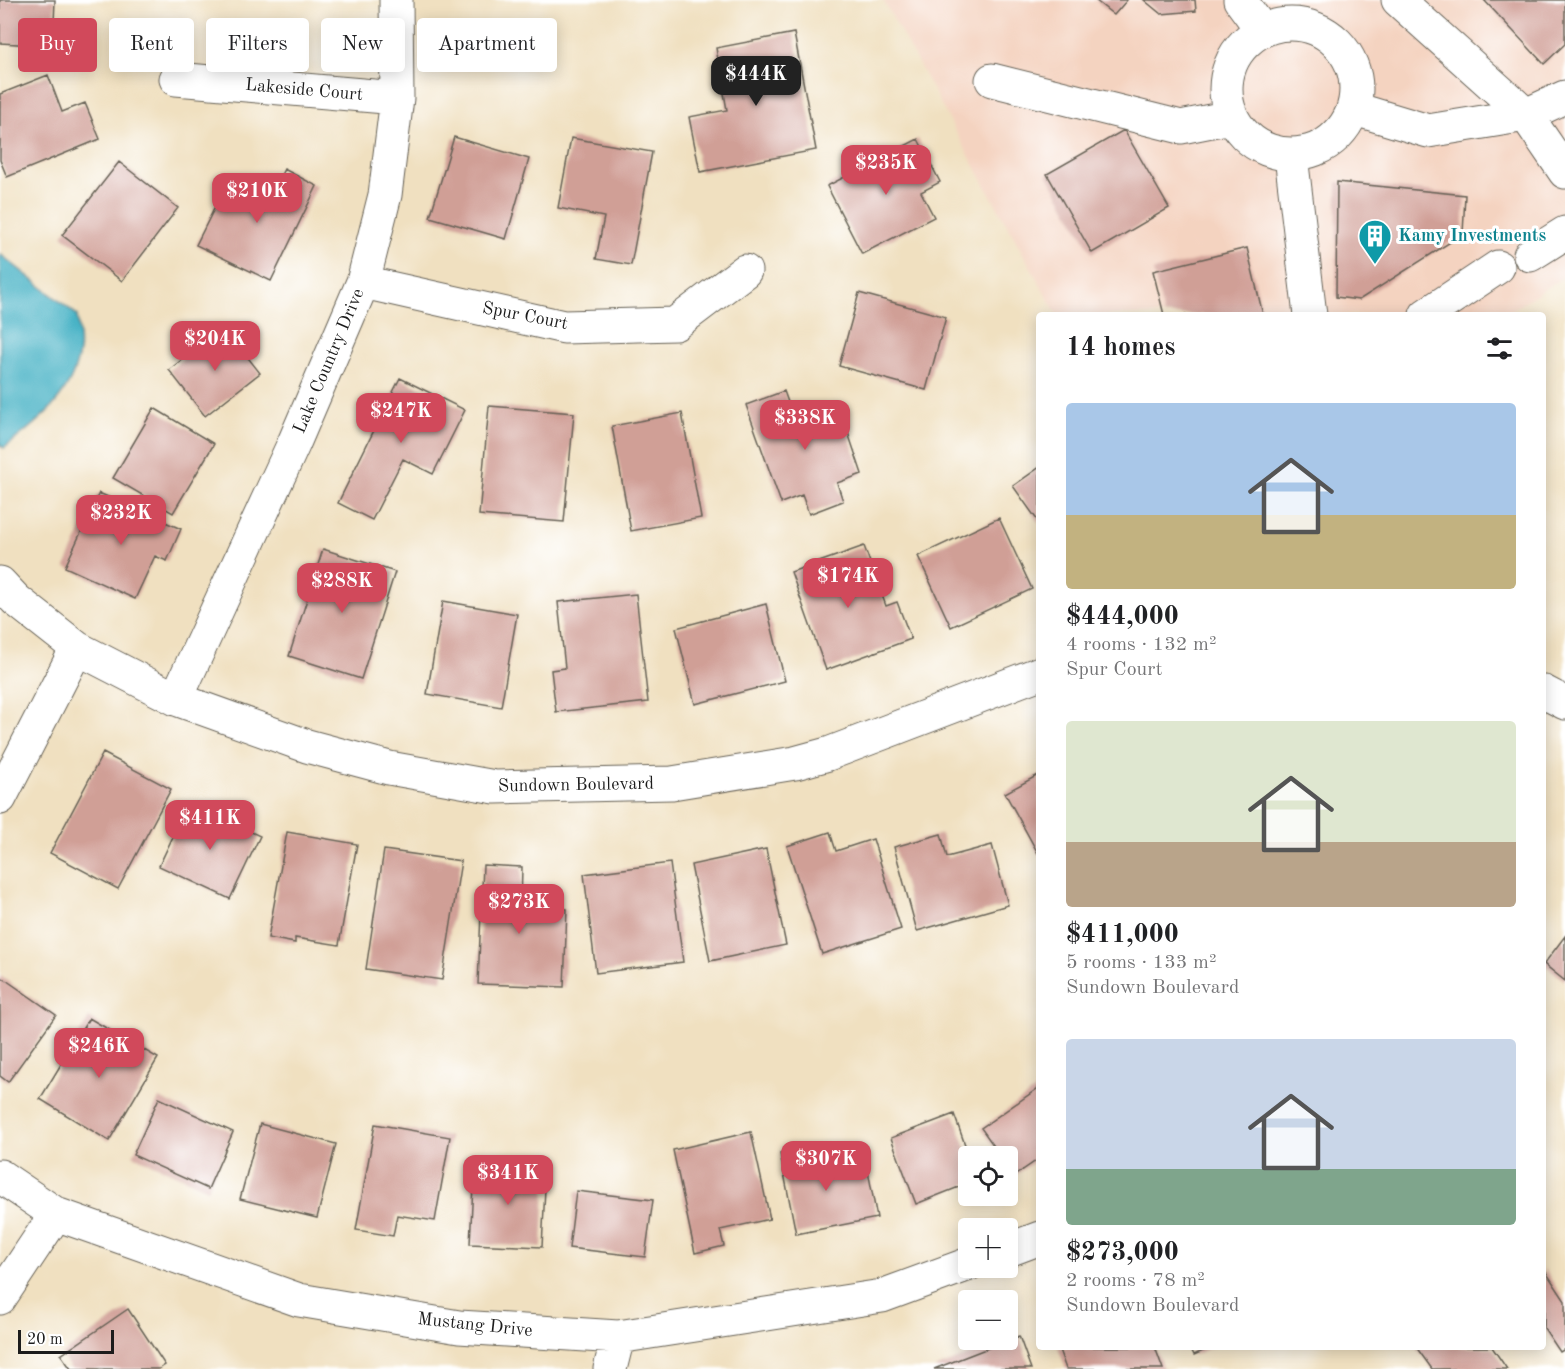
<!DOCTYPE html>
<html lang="en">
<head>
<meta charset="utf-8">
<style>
	:root { --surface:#fff; --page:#f6f6f6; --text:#202124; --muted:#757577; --accent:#d1495b }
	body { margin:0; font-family:"Old Standard TT",serif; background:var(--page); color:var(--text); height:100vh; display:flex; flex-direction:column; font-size:22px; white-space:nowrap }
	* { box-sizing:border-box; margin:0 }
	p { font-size:20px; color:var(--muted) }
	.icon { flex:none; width:33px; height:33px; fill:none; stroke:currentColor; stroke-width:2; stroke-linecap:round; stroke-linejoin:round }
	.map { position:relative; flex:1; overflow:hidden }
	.sheet { position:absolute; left:1036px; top:312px; width:510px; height:1038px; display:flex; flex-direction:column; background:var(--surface); border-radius:6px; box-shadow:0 3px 15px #0003 }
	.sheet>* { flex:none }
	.hud { position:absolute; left:18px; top:18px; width:570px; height:54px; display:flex; gap:12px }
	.fabs { position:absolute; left:958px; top:1146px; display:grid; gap:12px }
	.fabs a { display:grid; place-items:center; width:60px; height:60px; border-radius:6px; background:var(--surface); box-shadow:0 3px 15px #0003; font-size:30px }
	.scale { position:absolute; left:18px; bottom:15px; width:96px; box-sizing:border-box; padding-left:6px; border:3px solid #1c1c1c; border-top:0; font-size:16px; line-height:21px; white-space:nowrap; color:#1c1c1c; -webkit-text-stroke:4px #fff; paint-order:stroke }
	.price { position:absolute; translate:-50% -51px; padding:0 14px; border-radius:12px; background:var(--accent); color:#fff; font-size:20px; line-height:39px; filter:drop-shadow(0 2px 3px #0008) }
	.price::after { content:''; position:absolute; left:50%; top:36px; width:18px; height:14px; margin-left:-9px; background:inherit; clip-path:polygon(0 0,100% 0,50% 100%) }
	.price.selected { background:#222; color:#fff }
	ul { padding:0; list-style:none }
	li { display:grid; align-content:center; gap:12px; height:318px; padding:0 30px }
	li span { display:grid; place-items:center; height:186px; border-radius:6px; color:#555 }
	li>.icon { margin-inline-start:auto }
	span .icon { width:108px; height:108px; fill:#fffc; stroke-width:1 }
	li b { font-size:26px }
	h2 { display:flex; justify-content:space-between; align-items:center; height:72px; padding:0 30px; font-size:26px }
	.pill { padding:0 21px; border-radius:6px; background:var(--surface); box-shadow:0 3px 15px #0003; font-size:21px; line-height:54px }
	.pill.selected { background:var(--accent); color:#fff }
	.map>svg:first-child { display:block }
</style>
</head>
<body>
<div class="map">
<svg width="1565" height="1369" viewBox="0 0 1565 1369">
	<rect width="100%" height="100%" fill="#fff"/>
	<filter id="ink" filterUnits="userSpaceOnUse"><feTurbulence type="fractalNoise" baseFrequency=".0167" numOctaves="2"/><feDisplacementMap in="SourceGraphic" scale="12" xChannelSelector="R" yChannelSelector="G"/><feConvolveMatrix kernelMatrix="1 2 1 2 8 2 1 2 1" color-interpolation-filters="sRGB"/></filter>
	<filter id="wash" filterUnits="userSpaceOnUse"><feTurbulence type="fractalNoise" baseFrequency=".008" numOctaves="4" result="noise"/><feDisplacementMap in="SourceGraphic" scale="24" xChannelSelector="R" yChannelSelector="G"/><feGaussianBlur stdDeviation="1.35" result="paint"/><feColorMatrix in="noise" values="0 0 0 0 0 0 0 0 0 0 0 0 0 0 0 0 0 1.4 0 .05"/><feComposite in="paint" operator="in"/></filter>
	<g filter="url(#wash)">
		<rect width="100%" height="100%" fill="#f0e0c0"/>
		<path fill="#f4d3c0" d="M883 0H1565V276L1504 315H1057Z"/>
		<path fill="#48b3c6" stroke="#326871" stroke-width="1.5" d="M0 254 77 315C78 327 81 341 79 352 72 397 38 422 4 448L0 445Z"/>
		<g id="blocks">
			<path fill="#d09f96" d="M0 0H55L53 46 0 43Z
				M1095 0H1127L1114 15Z
				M1144 0H1195L1196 11 1161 14Z
				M1484 0H1565V44L1544 64Z
				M794 33 816 150 700 172 689 117 727 110 716 48Z
				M48 75 62 112 85 103 100 139 7 177 0 160V94Z
				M1124 130 1169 208 1092 253 1047 174Z
				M454 137 529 159 506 239 430 217Z
				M571 138 652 152 631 265 596 259 604 217 558 208Z
				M918 139 940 182 921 192 934 217 862 254 827 186Z
				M119 162 178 208 122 281 62 235Z
				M284 169 317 186 271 281 196 245 229 179 269 199Z
				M1337 182 1465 195 1463 234 1359 300 1336 297Z
				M1247 248 1263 315H1164L1153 271Z
				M859 293 946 317 926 390 839 366Z
				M224 327 260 373 205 416 169 370Z
				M400 378 465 410 433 474 403 459 372 520 338 503Z
				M784 391 794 419 838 403 862 474 837 483 843 501 809 514 802 495 781 503 746 405Z
				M489 406 574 413 564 522 479 515Z
				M154 408 214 444 173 513 113 478Z
				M682 413 701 518 631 531 612 426Z
				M1040 467V524L1013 486Z
				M99 493 181 529 167 561 155 556 135 599 65 567Z
				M999 518 1032 589 951 627 918 556Z
				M864 546 886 606 897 602 911 639 826 670 791 572Z
				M323 549 395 572 361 679 289 656Z
				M636 594 648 702 556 712 551 670 565 668 558 602Z
				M443 601 517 614 501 707 427 694Z
				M766 604 785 681 695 704 676 628Z
				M103 753 171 789 118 889 50 853Z
				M1040 774V857L1005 793Z
				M189 803 260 836 230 899 159 866Z
				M287 832 357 844 339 945 295 938V943L268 938Z
				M830 832 836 851 873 839 901 929 822 954 787 846Z
				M941 834 947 857 992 845 1008 905 917 931 894 847Z
				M766 849 786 945 710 961 691 865Z
				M384 850 461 861 442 980 366 969Z
				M670 863 683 962 596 973 584 874Z
				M483 865 522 867 521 907 567 909 564 987 478 984Z
				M1565 936V981L1544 964Z
				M0 976 56 1015 8 1082 0 1076Z
				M89 1018 158 1058 109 1141 40 1099Z
				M1040 1087V1158L1014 1176 1008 1167V1156H1001L981 1128Z
				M159 1098 233 1132 208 1189 133 1155Z
				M954 1114 969 1156V1183L916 1204 891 1138Z
				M260 1124 336 1144 317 1218 240 1199Z
				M375 1124 450 1137 435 1221 397 1215 393 1236 356 1230Z
				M751 1132 770 1219 720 1230 724 1246 695 1253 673 1150Z
				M815 1146 819 1169 866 1160 877 1218 796 1234 780 1153Z
				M474 1166 546 1169 542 1247 470 1244Z
				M576 1191 653 1200 645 1257 569 1248Z
				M1544 1269 1565 1301V1349L1560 1352 1544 1328Z
				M128 1309 165 1365 159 1369H71L61 1355Z
				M1019 1336 1031 1369H934Z
				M1058 1347H1155L1163 1369H1066Z
				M1190 1347H1212L1194 1355Z
				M1416 1347H1492L1507 1369H1432Z"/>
		</g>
	</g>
	<g filter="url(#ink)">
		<use href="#blocks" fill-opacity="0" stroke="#666155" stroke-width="1.5"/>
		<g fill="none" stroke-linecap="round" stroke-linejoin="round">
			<defs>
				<path id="minor" d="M1240 0 1262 30
					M1398 0 1526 115 1565 172
					M1226 89a65 65 0 1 1 130 0a65 65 0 1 1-130 0Z
					M176 79 397 98
					M992 80 1181 127 1231 117
					M1355 109 1428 131 1526 115 1565 97
					M1291 156 1310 315
					M1530 255 1565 233
					M363 282 564 327 675 324 745 271
					M1426 315 1498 267
					M0 583 16 600 77 648 176 699 307 746 389 768 495 787 672 783 795 763 828 754 1040 673
					M1544 692 1565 703
					M176 699 294 443 363 282 385 195 397 98 396 0
					M0 798 77 648
					M0 1176 56 1214 299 1300 459 1327 618 1337 882 1296 969 1264
					M1008 1250 1040 1238
					M0 1298 56 1214
					M610 1369 618 1337"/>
			</defs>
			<use href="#minor" stroke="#666155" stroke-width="35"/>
			<use href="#minor" stroke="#fff" stroke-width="33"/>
		</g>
	</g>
	<defs>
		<symbol id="building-pin" viewBox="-11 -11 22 30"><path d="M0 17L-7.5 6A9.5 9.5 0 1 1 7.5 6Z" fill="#0f9aa8" stroke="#fff"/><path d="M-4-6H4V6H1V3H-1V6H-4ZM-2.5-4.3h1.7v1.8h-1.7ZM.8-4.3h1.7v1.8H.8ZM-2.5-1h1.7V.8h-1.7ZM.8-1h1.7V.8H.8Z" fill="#fff"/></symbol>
	</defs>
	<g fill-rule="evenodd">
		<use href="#building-pin" x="1356" y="217" width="38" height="52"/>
	</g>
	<g text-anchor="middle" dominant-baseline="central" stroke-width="6" stroke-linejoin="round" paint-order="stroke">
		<g font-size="18" fill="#1c1c1c" stroke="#fff">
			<text transform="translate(304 90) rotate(5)">Lakeside Court</text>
			<text transform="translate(525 316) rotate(11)">Spur Court</text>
			<text transform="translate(329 361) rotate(-67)">Lake Country Drive</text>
			<text transform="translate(576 785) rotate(-1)">Sundown Boulevard</text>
			<text transform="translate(475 1325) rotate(6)">Mustang Drive</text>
		</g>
		<g font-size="18" font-weight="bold" fill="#0d838f" stroke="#fff" text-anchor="start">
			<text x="1398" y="236">Kamy Investments</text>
		</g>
	</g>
</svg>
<div class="fabs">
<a><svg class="icon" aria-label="locate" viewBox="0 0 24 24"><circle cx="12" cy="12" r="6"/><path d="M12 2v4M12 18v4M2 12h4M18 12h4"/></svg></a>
<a>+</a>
<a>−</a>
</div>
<div class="scale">20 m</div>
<b class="price selected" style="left:756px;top:107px">$444K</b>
<b class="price" style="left:886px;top:196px">$235K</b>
<b class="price" style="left:257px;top:224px">$210K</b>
<b class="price" style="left:215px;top:372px">$204K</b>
<b class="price" style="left:401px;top:444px">$247K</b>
<b class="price" style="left:805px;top:451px">$338K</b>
<b class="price" style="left:121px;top:546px">$232K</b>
<b class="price" style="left:848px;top:609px">$174K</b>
<b class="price" style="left:342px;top:614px">$288K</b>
<b class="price" style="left:210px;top:851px">$411K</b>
<b class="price" style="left:519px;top:935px">$273K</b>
<b class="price" style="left:99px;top:1079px">$246K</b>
<b class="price" style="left:826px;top:1192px">$307K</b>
<b class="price" style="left:508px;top:1206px">$341K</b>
<div class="hud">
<a class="pill selected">Buy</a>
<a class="pill">Rent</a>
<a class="pill">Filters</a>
<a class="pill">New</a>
<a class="pill">Apartment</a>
</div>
<section class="sheet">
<h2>14 homes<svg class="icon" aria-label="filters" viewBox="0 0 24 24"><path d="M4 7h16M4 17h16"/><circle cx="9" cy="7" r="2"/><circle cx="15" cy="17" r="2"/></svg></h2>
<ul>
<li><span style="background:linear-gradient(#a9c7e8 60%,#c2b280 0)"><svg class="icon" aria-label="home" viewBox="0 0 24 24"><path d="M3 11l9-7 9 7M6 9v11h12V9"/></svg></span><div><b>$444,000</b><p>4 rooms · 132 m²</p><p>Spur Court</p></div></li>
<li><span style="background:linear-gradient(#dfe7d0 65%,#b9a48a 0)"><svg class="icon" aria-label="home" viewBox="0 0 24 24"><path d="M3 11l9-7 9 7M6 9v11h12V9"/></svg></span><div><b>$411,000</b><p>5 rooms · 133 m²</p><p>Sundown Boulevard</p></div></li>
<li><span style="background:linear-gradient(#c9d6e8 70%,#7fa58c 0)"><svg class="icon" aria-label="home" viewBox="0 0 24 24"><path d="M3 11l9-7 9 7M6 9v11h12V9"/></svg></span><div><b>$273,000</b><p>2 rooms · 78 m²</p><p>Sundown Boulevard</p></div></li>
</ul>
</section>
</div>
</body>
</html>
